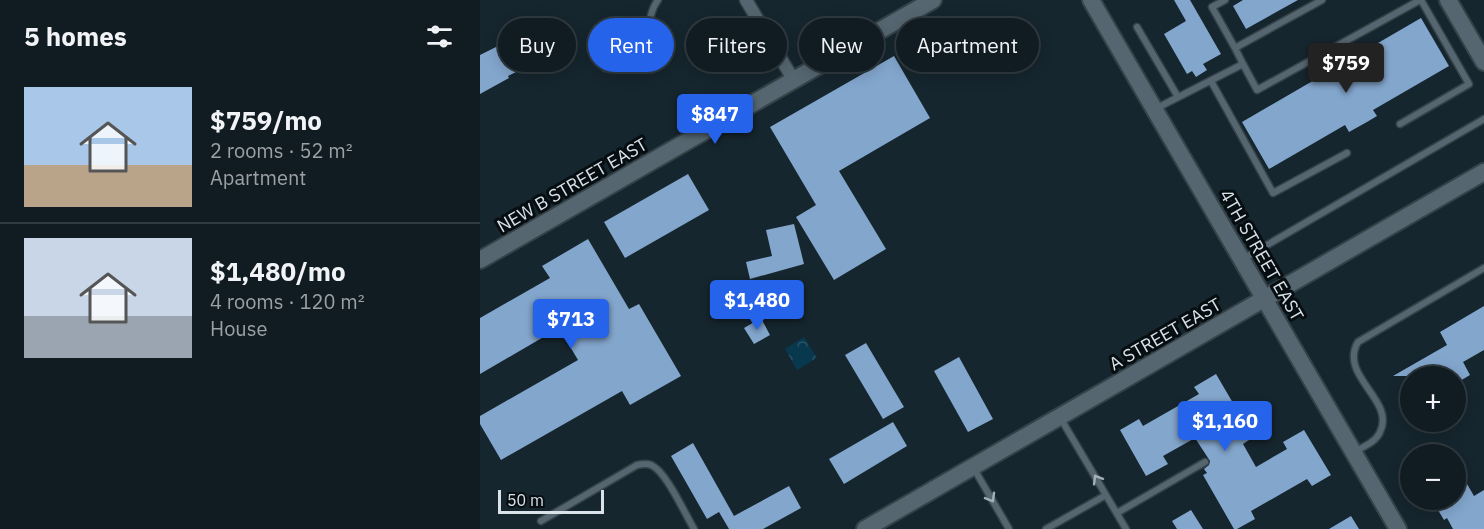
<!DOCTYPE html>
<html lang="en">
<head>
<meta charset="utf-8">
<style>
	:root { --surface:#101c22; --page:#1e292f; --text:#f1f3f6; --muted:#9ca1a5; --line:#303a40; --accent:#2563eb }
	body { margin:0; font-family:"IBM Plex Sans",sans-serif; background:var(--page); color:var(--text); height:100vh; display:flex; flex-direction:column; font-size:22px; white-space:nowrap }
	* { box-sizing:border-box; margin:0 }
	p { font-size:20px; color:var(--muted) }
	.icon { flex:none; width:33px; height:33px; fill:none; stroke:currentColor; stroke-width:2; stroke-linecap:round; stroke-linejoin:round }
	.map { position:relative; flex:1; overflow:hidden }
	.sheet { display:flex; flex-direction:column; background:var(--surface); width:480px }
	.sheet>* { flex:none }
	.guide { position:absolute; left:18px; top:18px; width:570px; height:54px; display:flex; gap:12px }
	.controls { position:absolute; left:920px; top:366px; display:grid; gap:12px }
	.controls a { display:grid; place-items:center; width:66px; height:66px; border-radius:50%; background:var(--surface); box-shadow:0 3px 15px #0003,0 0 0 2px var(--line); font-size:30px }
	.scale { position:absolute; left:18px; bottom:15px; width:106px; box-sizing:border-box; padding-left:6px; border:3px solid #d8e2e8; border-top:0; font-size:16px; line-height:21px; white-space:nowrap; color:#d8e2e8; -webkit-text-stroke:4px #070e12; paint-order:stroke }
	.price { position:absolute; translate:-50% -51px; padding:0 14px; border-radius:6px; background:var(--accent); color:#fff; font-size:20px; line-height:39px; filter:drop-shadow(0 2px 3px #0008) }
	.price::after { content:''; position:absolute; left:50%; top:36px; width:18px; height:14px; margin-left:-9px; background:inherit; clip-path:polygon(0 0,100% 0,50% 100%) }
	.price.on { background:#222; color:#fff }
	ul { padding:0; list-style:none }
	li { display:flex; align-items:center; gap:18px; height:150px; padding:0 24px }
	li+li { border-top:2px solid var(--line) }
	li span { display:grid; place-items:center; flex:none; width:168px; height:120px; border-radius:0px; color:#555 }
	li>.icon { margin-inline-start:auto }
	span .icon { width:72px; height:72px; fill:#fffc; stroke-width:1 }
	li b { font-size:26px }
	h2 { display:flex; justify-content:space-between; align-items:center; height:72px; padding:0 24px; font-size:26px }
	.pill { padding:0 21px; border-radius:27px; background:var(--surface); box-shadow:0 3px 15px #0003,0 0 0 2px var(--line); font-size:21px; line-height:54px }
	.pill.on { background:var(--accent); color:#fff }
	main { display:flex; flex:1; min-height:0 }
	.map>svg:first-child { display:block }
</style>
</head>
<body>
<main>
<section class="sheet">
<h2>5 homes<svg class="icon" aria-label="filters" viewBox="0 0 24 24"><path d="M4 7h16M4 17h16"/><circle cx="9" cy="7" r="2"/><circle cx="15" cy="17" r="2"/></svg></h2>
<ul>
<li><span style="background:linear-gradient(#a9c7e8 65%,#b9a48a 0)"><svg class="icon" aria-label="home" viewBox="0 0 24 24"><path d="M3 11l9-7 9 7M6 9v11h12V9"/></svg></span><div><b>$759/mo</b><p>2 rooms · 52 m²</p><p>Apartment</p></div></li>
<li><span style="background:linear-gradient(#c9d6e8 65%,#9aa5b1 0)"><svg class="icon" aria-label="home" viewBox="0 0 24 24"><path d="M3 11l9-7 9 7M6 9v11h12V9"/></svg></span><div><b>$1,480/mo</b><p>4 rooms · 120 m²</p><p>House</p></div></li>
</ul>
</section>
<div class="map">
<svg width="1004" height="529" viewBox="0 0 1004 529">
	<defs>
		<pattern id="park-crowns" width="20" height="18" patternUnits="userSpaceOnUse" patternTransform="scale(1.5)"><rect width="20" height="18" fill="#08384d"/><path d="M2 6a3 3 0 1 1 6 0M12 15a3 3 0 1 1 6 0" fill="none" stroke="#2b5467"/></pattern>
	</defs>
	<rect width="100%" height="100%" fill="#16262e"/>
	<path fill="url(#park-crowns)" d="M324 337 337 358 317 370 305 349Z"/>
	<path fill="#83a6cd" d="M694 0H710L741 54 723 64 727 70 716 77 712 71 707 74 684 34 706 21Z
		M763 0H818L766 29 753 6Z
		M941 18 969 66 893 110 897 116 887 122 869 132 865 125 789 169 762 122Z
		M20 45 36 72 28 76 29 78 0 94V55Z
		M414 56 450 118 359 171 406 249 354 280 316 217 336 205 290 127Z
		M208 174 229 210 145 258 124 222Z
		M314 224 324 264 270 279 266 262 292 256 286 230Z
		M108 239 149 309 159 304 201 376 150 405 142 391 21 460 0 424V416L98 360 79 328 0 374V318L70 278 62 266Z
		M1004 306V350L983 362 990 375 975 384V376H913L967 345 960 332Z
		M281 318 290 335 274 344 264 328Z
		M386 343 424 407 403 419 365 355Z
		M479 357 513 419 488 432 454 371Z
		M736 374 770 432 766 434 769 440 763 444 776 467 807 449 803 442 824 430 851 475 832 486 827 479 771 511 775 519 757 529H754L723 475 727 473 724 469 729 465 730 461 715 438 683 456 688 464 666 476 640 430 659 419 663 426 719 394 714 387Z
		M413 422 427 446 364 484 349 459Z
		M213 443 254 516 309 486 321 508 283 529H249L239 512 227 519 191 456Z
		M975 463 994 496 1004 490V529H973L967 518 964 520 952 500H975Z
		M711 510 723 529H697L692 521Z
		M871 516 879 529H849Z"/>
	<g fill="none" stroke-linecap="round" stroke-linejoin="round">
		<defs>
			<path id="service" d="M745 0 732 7 755 48
				M657 27 698 97
				M763 64 777 90 940 0
				M125 68 165 41C171 27 168 13 178 0
				M731 81 793 193 867 153
				M675 109 763 64 755 48 842 0
				M920 124 989 84 941 0
				M763 259 1004 119
				M581 419 646 529
				M874 452C883 447 896 442 900 432 916 400 858 376 878 342L1004 268
				M493 467 529 529
				M637 513 725 462
				M61 521 157 465C162 464 167 463 171 465 186 471 205 514 214 529
				M566 529 626 495"/>
			<path id="minor" d="M266 0 313 79"/>
			<path id="tertiary" d="M611 0 918 529
				M968 0 1004 62
				M0 260 453 0
				M385 529 1004 172"/>
		</defs>
		<use href="#service" stroke="#354248" stroke-width="9"/>
		<use href="#minor" stroke="#354248" stroke-width="15"/>
		<use href="#tertiary" stroke="#354248" stroke-width="20"/>
		<use href="#service" stroke="#556670" stroke-width="6"/>
		<use href="#minor" stroke="#556670" stroke-width="12"/>
		<use href="#tertiary" stroke="#556670" stroke-width="16"/>
	</g>
	<defs><path id="oneway-chevron" d="M-2-3.5L2.5 0L-2 3.5" fill="none" stroke-width="1.6" stroke-linecap="round" stroke-linejoin="round" transform="scale(1.5)"/></defs>
	<g stroke="#a4b0b8">
		<use href="#oneway-chevron" transform="translate(617 479) rotate(-121)"/>
		<use href="#oneway-chevron" transform="translate(511 498) rotate(60)"/>
	</g>
	<g text-anchor="middle" dominant-baseline="central" stroke-width="6" stroke-linejoin="round" paint-order="stroke">
		<g font-size="18" fill="#d8e2e8" stroke="#070e12">
			<text transform="translate(92 185) rotate(-30)">NEW B STREET EAST</text>
			<text transform="translate(782 255) rotate(60)">4TH STREET EAST</text>
			<text transform="translate(685 334) rotate(-30)">A STREET EAST</text>
		</g>
	</g>
</svg>
<div class="controls">
<a>+</a>
<a>−</a>
</div>
<div class="scale">50 m</div>
<b class="price on" style="left:866px;top:94px">$759</b>
<b class="price" style="left:235px;top:145px">$847</b>
<b class="price" style="left:277px;top:331px">$1,480</b>
<b class="price" style="left:91px;top:350px">$713</b>
<b class="price" style="left:745px;top:452px">$1,160</b>
<div class="guide">
<a class="pill">Buy</a>
<a class="pill on">Rent</a>
<a class="pill">Filters</a>
<a class="pill">New</a>
<a class="pill">Apartment</a>
</div>
</div>
</main>
</body>
</html>
